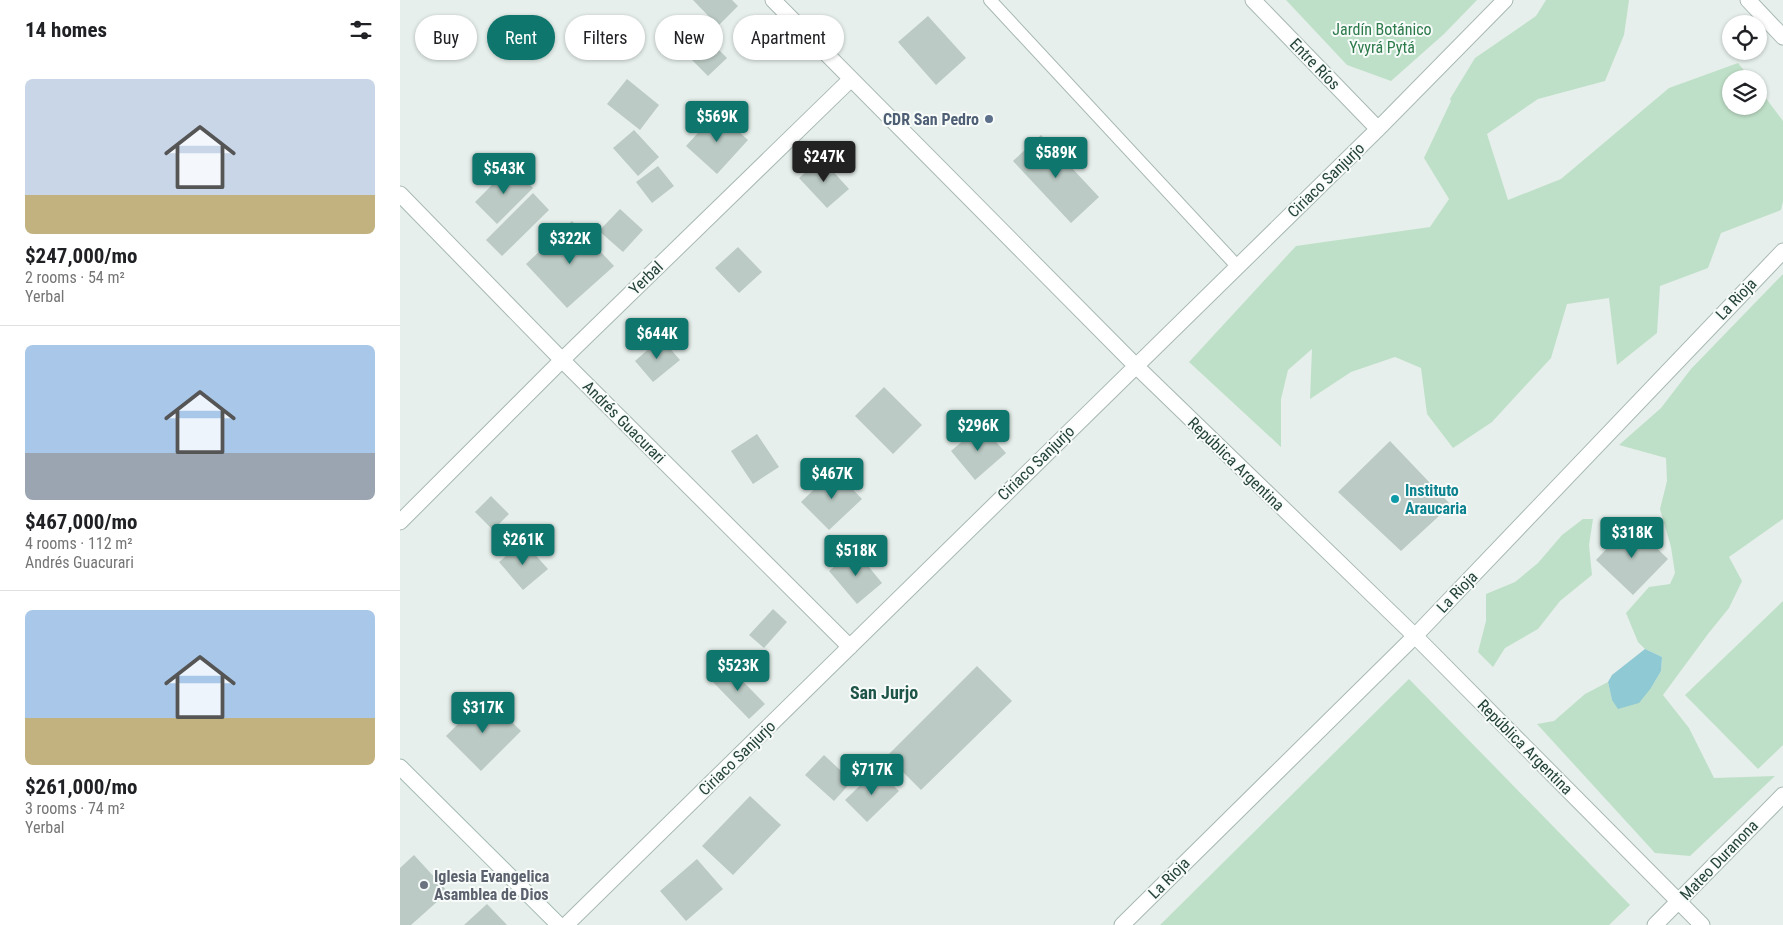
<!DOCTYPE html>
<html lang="en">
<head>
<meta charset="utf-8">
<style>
	:root { --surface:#fff; --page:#f6f6f6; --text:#202124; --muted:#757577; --line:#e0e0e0; --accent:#0f766e }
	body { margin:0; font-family:"Roboto Condensed",sans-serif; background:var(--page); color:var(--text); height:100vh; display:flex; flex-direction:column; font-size:19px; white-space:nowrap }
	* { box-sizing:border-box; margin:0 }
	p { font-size:16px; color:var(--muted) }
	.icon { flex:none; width:28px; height:28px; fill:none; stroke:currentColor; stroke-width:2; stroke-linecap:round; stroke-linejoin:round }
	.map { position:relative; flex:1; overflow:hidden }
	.drawer { display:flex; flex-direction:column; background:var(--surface); width:400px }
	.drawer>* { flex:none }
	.banner { position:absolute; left:15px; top:15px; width:475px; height:45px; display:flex; gap:10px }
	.controls { position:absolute; left:1322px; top:15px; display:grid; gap:10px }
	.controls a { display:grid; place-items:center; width:45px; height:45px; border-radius:50%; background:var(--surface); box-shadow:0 1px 4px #0004; font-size:25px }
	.price { position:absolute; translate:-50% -42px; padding:0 11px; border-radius:5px; background:var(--accent); color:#fff; font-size:16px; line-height:32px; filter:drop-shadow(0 1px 2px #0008) }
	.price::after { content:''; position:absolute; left:50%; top:30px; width:15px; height:11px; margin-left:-8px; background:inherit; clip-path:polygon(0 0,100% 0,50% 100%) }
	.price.active { background:#222; color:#fff }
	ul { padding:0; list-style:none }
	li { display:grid; align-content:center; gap:10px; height:265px; padding:0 25px }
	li+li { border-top:1px solid var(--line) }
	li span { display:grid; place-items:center; height:155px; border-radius:8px; color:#555 }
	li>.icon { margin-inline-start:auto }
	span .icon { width:90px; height:90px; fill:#fffc; stroke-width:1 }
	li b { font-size:21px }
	h2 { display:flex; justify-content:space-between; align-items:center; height:60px; padding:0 25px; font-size:21px }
	.chip { padding:0 18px; border-radius:22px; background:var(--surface); box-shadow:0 1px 4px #0004; font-size:18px; line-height:45px }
	.chip.active { background:var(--accent); color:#fff }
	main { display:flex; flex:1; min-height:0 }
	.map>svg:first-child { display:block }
</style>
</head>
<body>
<main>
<section class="drawer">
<h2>14 homes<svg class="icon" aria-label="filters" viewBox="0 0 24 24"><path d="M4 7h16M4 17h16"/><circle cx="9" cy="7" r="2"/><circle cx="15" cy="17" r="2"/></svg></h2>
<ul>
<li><span style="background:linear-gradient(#c9d6e8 75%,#c2b280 0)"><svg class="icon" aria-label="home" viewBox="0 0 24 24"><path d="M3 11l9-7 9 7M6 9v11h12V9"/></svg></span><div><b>$247,000/mo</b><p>2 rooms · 54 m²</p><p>Yerbal</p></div></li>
<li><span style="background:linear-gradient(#a9c7e8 70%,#9aa5b1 0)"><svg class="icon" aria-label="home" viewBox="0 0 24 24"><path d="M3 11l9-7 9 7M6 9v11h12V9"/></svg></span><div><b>$467,000/mo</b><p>4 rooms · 112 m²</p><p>Andrés Guacurari</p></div></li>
<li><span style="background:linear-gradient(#a9c7e8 70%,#c2b280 0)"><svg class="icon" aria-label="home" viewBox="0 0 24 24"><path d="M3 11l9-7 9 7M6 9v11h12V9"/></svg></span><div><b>$261,000/mo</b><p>3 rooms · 74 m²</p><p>Yerbal</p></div></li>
</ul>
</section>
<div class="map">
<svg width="1383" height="925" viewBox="0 0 1383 925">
	<rect width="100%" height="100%" fill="#e6efeb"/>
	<path fill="#bfe0c8" d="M886 0H1077L1044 34 991 81 947 65Z
		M1146 0H1229L1224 35 1205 81 1138 99 1087 134 1108 200 1161 179 1269 88 1338 63 1351 79H1331V106H1359V89L1383 121V201L1381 210 1321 233 1308 268 1260 286 1257 333 1217 365 1209 298 1167 304 1151 358 1092 422 1053 448 1027 414 1021 368 995 357 951 372 910 399 912 349 888 370 881 399V447L789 362 896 246 1030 227 1049 199 1024 158 1051 101 1050 99 1075 58 1136 16Z
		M1383 274V519L1329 557 1342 581 1329 608 1308 634 1263 695 1289 728 1314 778 1375 776 1290 856 1255 853 1137 724 1154 721 1185 694 1208 682 1212 700 1251 688 1261 671 1262 657 1245 649 1238 642 1226 613 1249 587 1270 584 1275 573 1271 547 1260 509 1267 481 1266 458 1219 445 1261 408 1291 369Z
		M1183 519H1193L1189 545 1192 575 1160 601 1138 629 1105 648 1093 667 1078 652 1086 621V594L1115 582 1138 563 1162 535Z
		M1383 601V745L1358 769 1285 695Z
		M1009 679 1230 905 1209 925H760Z"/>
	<path fill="#8ec9d4" d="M1245 649 1262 657 1261 671 1251 688 1239 703 1218 709 1212 700 1208 682 1212 675Z"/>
	<path fill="#bbcac4" d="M293 0H332L338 6 318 26Z
		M528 16 566 58 536 85 498 42Z
		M310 41 327 58 308 76 291 59Z
		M227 79 259 105 240 130 207 104Z
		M317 112 348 140 317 174 286 146Z
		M234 130 259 157 238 176 213 148Z
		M641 135 699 197 671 223 613 161Z
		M421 158 449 189 427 208 399 178Z
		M111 166 133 188 97 224 75 202Z
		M258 166 274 186 252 203 236 182Z
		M133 193 149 210 102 256 86 240Z
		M220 209 243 230 223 252 199 231Z
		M172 221 214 266 167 308 126 264Z
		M338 247 362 272 339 293 315 268Z
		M261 338 280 360 253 382 235 361Z
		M484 387 522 425 493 454 455 416Z
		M581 425 606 453 575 480 551 451Z
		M357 434 379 467 353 484 331 451Z
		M990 441 1051 505 1001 551 938 492Z
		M434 470 462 499 429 530 401 502Z
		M91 496 109 514 93 530 75 512Z
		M1231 523 1268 559 1233 595 1196 560Z
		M123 541 148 569 123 590 99 562Z
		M455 550 482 583 457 604 429 571Z
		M373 609 387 622 364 648 349 635Z
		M327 665 365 704 349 719 311 680Z
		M577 666 612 701 521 790 487 756Z
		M86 696 121 731 81 771 46 736Z
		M424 755 452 781 434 801 405 775Z
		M477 769 499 791 467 822 445 800Z
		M350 796 381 825 333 875 302 846Z
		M14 855 48 892 11 925H0V868Z
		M297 859 323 889 286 921 260 891Z
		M87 904 107 925H64Z"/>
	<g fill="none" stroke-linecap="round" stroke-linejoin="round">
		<defs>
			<path id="lane" d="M590 0 837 266"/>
			<path id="street" d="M373 0 736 366 1015 636 1302 925
				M853 0 978 129
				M1348 0 1383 37
				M0 194 162 360 450 647
				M0 522 162 360 451 79
				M166 925 978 129 1105 0
				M722 925 1015 636 1383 251
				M1255 925 1383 795"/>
			<path id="secondary" d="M0 767 159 925"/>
		</defs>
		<use href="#lane" stroke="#a8b8b2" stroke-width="14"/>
		<use href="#street" stroke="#a8b8b2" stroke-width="17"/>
		<use href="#secondary" stroke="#a4bbb3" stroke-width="17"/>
		<use href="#lane" stroke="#fff" stroke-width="12"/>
		<use href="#street" stroke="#fff" stroke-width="15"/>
		<use href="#secondary" stroke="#fff" stroke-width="15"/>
	</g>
	<circle fill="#5c6f8a" stroke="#f7fbf9" stroke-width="2" cx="589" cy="119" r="5"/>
	<circle fill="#0f9aa8" stroke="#f7fbf9" stroke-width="2" cx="995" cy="499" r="5"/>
	<circle fill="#6b7280" stroke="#f7fbf9" stroke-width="2" cx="24" cy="885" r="5"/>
	<g text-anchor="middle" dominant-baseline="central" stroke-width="4" stroke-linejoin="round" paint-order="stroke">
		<g font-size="16" fill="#2d7a4b" stroke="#f7fbf9">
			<text x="982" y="29">Jardín Botánico<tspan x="982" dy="18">Yvyrá Pytá</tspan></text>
		</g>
		<g font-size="16" fill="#24423a" stroke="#f7fbf9">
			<text transform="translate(915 64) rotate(46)">Entre Ríos</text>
			<text transform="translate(926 180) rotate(-44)">Ciriaco Sanjurjo</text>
			<text transform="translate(246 278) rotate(-44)">Yerbal</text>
			<text transform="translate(1336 299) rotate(-46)">La Rioja</text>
			<text transform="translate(224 422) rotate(45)">Andrés Guacurari</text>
			<text transform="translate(636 463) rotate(-44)">Ciriaco Sanjurjo</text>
			<text transform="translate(836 464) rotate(44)">República Argentina</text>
			<text transform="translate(1057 592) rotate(-46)">La Rioja</text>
			<text transform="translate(1125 747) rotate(45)">República Argentina</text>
			<text transform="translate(337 758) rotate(-44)">Ciriaco Sanjurjo</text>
			<text transform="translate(1319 860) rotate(-46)">Mateo Duranona</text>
			<text transform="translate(769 878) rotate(-45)">La Rioja</text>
		</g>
		<g font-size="16" font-weight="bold" fill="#4e5e75" stroke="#f7fbf9" text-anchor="end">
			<text x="579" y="119">CDR San Pedro</text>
		</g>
		<g font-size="16" font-weight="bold" fill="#0d838f" stroke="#f7fbf9" text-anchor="start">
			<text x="1005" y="490">Instituto<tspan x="1005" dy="18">Araucaria</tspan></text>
		</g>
		<g font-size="16" font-weight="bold" fill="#5b616d" stroke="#f7fbf9" text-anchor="start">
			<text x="34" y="876">Iglesia Evangelica<tspan x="34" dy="18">Asamblea de Dios</tspan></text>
		</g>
		<g font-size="18" font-weight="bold" fill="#1f5548" stroke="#f7fbf9">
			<text x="484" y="692">San Jurjo</text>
		</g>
	</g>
</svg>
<div class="controls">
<a><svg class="icon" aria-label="locate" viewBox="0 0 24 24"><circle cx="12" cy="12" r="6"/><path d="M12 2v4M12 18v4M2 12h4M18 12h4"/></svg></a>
<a><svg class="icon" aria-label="layers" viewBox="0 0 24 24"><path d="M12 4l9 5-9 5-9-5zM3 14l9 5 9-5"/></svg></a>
</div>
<b class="price" style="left:317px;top:143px">$569K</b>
<b class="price" style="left:656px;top:179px">$589K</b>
<b class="price active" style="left:424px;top:183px">$247K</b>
<b class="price" style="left:104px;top:195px">$543K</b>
<b class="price" style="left:170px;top:265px">$322K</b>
<b class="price" style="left:257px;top:360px">$644K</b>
<b class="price" style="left:578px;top:452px">$296K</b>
<b class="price" style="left:432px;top:500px">$467K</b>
<b class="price" style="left:1232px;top:559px">$318K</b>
<b class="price" style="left:123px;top:566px">$261K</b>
<b class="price" style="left:456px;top:577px">$518K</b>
<b class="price" style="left:338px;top:692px">$523K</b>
<b class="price" style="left:83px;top:734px">$317K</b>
<b class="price" style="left:472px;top:796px">$717K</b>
<div class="banner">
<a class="chip">Buy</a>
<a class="chip active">Rent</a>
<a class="chip">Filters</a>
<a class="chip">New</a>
<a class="chip">Apartment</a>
</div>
</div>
</main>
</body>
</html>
